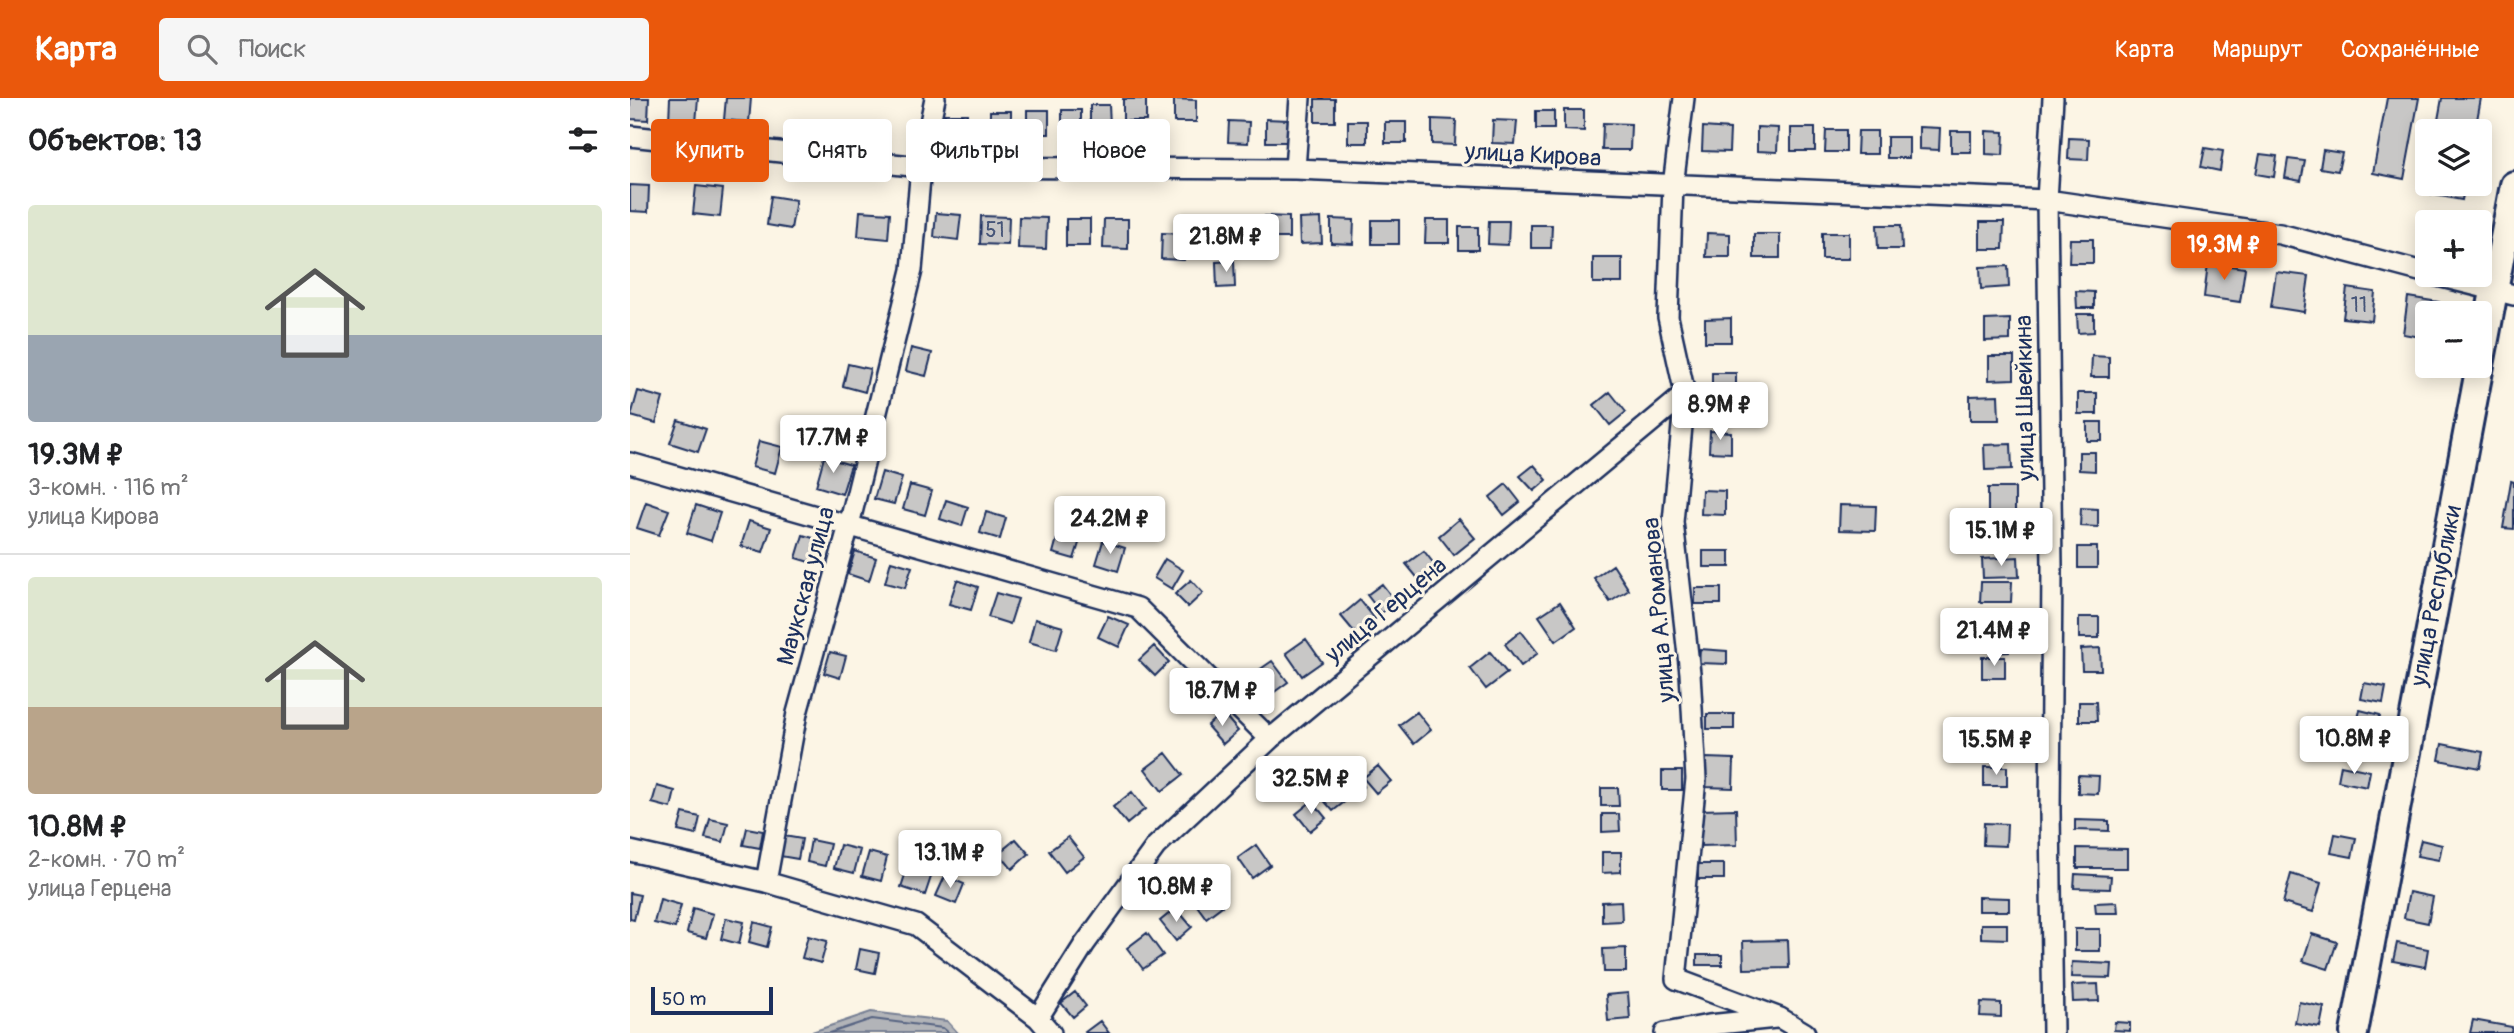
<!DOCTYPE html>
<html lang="ru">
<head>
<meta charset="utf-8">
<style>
	:root { --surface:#fff; --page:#f6f6f6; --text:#202124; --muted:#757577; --line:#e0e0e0; --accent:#ea580c }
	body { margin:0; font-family:Pangolin,sans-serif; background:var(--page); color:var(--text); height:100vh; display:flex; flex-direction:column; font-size:26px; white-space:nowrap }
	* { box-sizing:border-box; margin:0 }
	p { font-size:23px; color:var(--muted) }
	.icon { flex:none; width:38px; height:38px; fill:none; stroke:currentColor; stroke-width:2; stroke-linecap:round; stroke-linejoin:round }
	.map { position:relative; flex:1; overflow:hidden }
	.panel { display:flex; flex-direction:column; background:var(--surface); width:630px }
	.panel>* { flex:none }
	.hud { position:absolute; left:21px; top:21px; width:665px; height:63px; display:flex; gap:14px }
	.fabs { position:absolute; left:1785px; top:21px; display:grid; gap:14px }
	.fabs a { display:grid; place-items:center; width:77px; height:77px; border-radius:7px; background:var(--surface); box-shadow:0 4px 18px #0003; font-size:35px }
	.scale { position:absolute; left:21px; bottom:18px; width:122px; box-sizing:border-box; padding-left:7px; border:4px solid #1b2f5e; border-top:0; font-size:19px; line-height:24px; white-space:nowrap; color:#1b2f5e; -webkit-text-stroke:5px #fcf5e5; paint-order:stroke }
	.price { position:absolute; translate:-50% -60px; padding:0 16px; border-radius:7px; background:#fff; color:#222; font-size:23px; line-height:46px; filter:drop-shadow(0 2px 4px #0008) }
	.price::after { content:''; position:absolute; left:50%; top:42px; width:21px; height:16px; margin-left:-10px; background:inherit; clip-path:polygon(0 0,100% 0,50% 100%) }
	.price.active { background:var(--accent); color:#fff }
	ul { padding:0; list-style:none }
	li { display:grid; align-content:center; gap:14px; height:371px; padding:0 28px }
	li+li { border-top:2px solid var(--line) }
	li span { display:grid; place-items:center; height:217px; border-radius:7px; color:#555 }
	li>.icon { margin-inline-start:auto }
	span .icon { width:126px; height:126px; fill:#fffc; stroke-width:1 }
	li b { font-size:30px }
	h2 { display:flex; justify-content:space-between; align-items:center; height:84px; padding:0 28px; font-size:30px }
	.chip { padding:0 24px; border-radius:7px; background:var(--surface); box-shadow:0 4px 18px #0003; font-size:24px; line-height:63px }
	.chip.active { background:var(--accent); color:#fff }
	header { display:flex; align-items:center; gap:42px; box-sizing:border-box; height:98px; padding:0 35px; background:var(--accent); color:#fff }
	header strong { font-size:33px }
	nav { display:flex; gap:38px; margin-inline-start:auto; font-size:24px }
	.search { width:490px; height:63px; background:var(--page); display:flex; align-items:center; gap:18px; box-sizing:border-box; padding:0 24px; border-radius:7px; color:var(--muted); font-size:26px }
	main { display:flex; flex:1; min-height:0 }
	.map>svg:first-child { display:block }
</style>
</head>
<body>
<header>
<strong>Карта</strong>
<div class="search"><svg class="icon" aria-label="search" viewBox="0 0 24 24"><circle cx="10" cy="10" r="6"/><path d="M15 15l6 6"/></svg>Поиск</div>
<nav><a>Карта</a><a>Маршрут</a><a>Сохранённые</a></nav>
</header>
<main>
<section class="panel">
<h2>Объектов: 13<svg class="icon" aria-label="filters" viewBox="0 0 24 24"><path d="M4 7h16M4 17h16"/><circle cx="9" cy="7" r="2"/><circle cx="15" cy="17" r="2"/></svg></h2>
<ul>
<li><span style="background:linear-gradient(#dfe7d0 60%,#9aa5b1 0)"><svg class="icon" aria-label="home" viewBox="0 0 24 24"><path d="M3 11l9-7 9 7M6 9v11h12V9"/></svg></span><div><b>19.3M ₽</b><p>3-комн. · 116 m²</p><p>улица Кирова</p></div></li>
<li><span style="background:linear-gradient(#dfe7d0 60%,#b9a48a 0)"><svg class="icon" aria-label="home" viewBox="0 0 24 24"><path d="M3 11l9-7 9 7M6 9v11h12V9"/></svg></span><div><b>10.8M ₽</b><p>2-комн. · 70 m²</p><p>улица Герцена</p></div></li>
</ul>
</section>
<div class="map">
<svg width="1884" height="935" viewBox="0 0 1884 935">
	<rect width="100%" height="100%" fill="#fcf5e5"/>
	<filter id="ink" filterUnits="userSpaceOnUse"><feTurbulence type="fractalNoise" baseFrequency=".0143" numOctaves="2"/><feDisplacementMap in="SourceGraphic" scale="14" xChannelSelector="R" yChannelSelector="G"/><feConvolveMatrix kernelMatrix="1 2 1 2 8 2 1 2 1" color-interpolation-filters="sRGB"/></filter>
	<g filter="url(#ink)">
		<path fill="#b2b4b8" stroke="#767f94" stroke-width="2" d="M241 914 317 923 328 935H179Z"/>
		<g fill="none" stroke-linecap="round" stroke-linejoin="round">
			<path stroke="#576482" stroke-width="2" d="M200 935 242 921 313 930 319 935"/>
		</g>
		<path fill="#c8c7c6" stroke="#1b2f5e" stroke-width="2" d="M0 0H19L18 22 0 21Z
			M40 0H68L66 25 39 23Z
			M96 0H121L119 24 94 22Z
			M1757 0H1789L1774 81 1743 75Z
			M1812 0H1851L1845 33H1806Z
			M493 1H516V23H493Z
			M544 1 566 2V24H544Z
			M685 1H705V24H685Z
			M460 7H479L480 27H460Z
			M397 12H419V36H397Z
			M432 12H451V32H432Z
			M934 12H954V33L934 32Z
			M360 13H381V37H360Z
			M906 13H924V31H906Z
			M315 16H337L338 40H315Z
			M636 21 658 22V44H636Z
			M802 21 826 22 825 47 802 46Z
			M863 22 887 23 885 46 862 45Z
			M599 23 619 24 618 45 598 44Z
			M718 23H737V45H718Z
			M755 24H776V45H755Z
			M973 25 1001 26 1000 52H972Z
			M1073 29 1100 31 1099 54 1072 53Z
			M1127 29 1148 30 1147 54 1127 53Z
			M1289 29 1310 30 1309 52 1289 51Z
			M1161 30H1185V53H1161Z
			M1196 32H1216V54H1195Z
			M1228 33H1247V56H1227Z
			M1321 33H1341V54H1321Z
			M1356 33 1374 34 1373 57 1356 56Z
			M1257 39H1279V60H1257Z
			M1439 40 1459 41 1458 62 1438 61Z
			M1575 50 1593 53 1590 73 1571 69Z
			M1693 52 1712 55 1708 73 1690 70Z
			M1630 56 1647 58 1644 79 1626 76Z
			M1658 61 1675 63 1671 83 1655 80Z
			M1797 78V86H1835L1832 102 1794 95Z
			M0 87 19 88 18 114 0 113Z
			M66 88 93 91 90 119 63 116Z
			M141 98 166 102 161 131 137 127Z
			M230 113 260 115 258 141 228 138Z
			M306 115 331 117 328 142 304 139Z
			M351 118 379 119 378 147 350 146Z
			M635 118 659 119V140H634Z
			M389 119 417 120 416 151 388 150Z
			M691 120 692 145 670 146 669 121Z
			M436 121H460V148H436Z
			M474 121H498V151L473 150Z
			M701 121 724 122 723 146 701 145Z
			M620 122 621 148 597 149V123Z
			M742 122H769V146H742Z
			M796 122H819V145H795Z
			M859 123H879L878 147 858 146Z
			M1350 124H1374L1373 151H1350Z
			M901 127H922L921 150H901Z
			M1247 127H1271L1272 151H1248Z
			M829 129H848V152H829Z
			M532 135 555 136 554 162 531 161Z
			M1077 135 1100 136V159H1076Z
			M1192 135H1219V161H1192Z
			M1124 136H1150V160H1124Z
			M1440 141H1463V165H1439Z
			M963 160H992V185H963Z
			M604 163 605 189 587 190 586 164Z
			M1578 165 1615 170 1610 204 1574 199Z
			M1378 168 1379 189 1351 191 1350 169Z
			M1646 174 1679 178 1674 214 1641 209Z
			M1717 190 1745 194 1742 223 1713 220Z
			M1446 193 1464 194V210H1447Z
			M1778 199 1809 204 1807 215H1797V240L1773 236Z
			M1447 216H1464V234L1448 235Z
			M1101 220V244H1075V221Z
			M1380 221V242L1355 243V222Z
			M281 250 302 255 296 278 276 273Z
			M1359 258H1384V281L1359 282Z
			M1462 258 1479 259V279H1461Z
			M218 266 240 271 235 294 213 288Z
			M1082 275H1106V299H1082Z
			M8 293 33 300 26 325 1 318Z
			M980 294 996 314 980 327 964 307Z
			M1448 295H1467V316H1448Z
			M1368 297 1369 322H1340V298Z
			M48 322 76 331 68 354 40 345Z
			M1457 324H1472V343H1457Z
			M1080 333 1101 334V355L1079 354Z
			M129 343 152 349 145 375 122 369Z
			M1381 346 1382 371 1355 372 1354 347Z
			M1449 354H1465V373L1449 372Z
			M194 359 221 367 212 396 186 388Z
			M904 367 917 382 904 393 890 378Z
			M252 374 272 380 264 406 244 401Z
			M1881 383 1884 384V431L1873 430Z
			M876 386 890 404 874 417 860 399Z
			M280 387 302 393 295 417 273 411Z
			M1358 390H1385V419H1358Z
			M1072 392 1095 393V417L1071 416Z
			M316 402 338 409 332 428 310 421Z
			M16 404 39 412 29 437 7 430Z
			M66 407 90 415 81 443 57 435Z
			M1210 407 1246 408 1245 433 1209 432Z
			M1451 410 1468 411V429L1450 428Z
			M356 414 376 420 370 441 350 435Z
			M829 421 845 440 824 457 809 438Z
			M119 423 141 430 133 454 111 448Z
			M429 433 451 439 444 461 423 455Z
			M173 437 196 444 189 467 166 460Z
			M473 443 495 450 488 473 466 466Z
			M1448 449H1467V470H1448Z
			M225 453 246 460 239 483 218 476Z
			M794 453 808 471 791 484 776 466Z
			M1073 453H1100V469H1073Z
			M1388 459 1389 479 1353 480 1352 461Z
			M535 461 553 472 542 491 524 480Z
			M261 463 282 469 275 490 255 485Z
			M983 467 999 492 980 504 964 480Z
			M327 482 348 489 341 512 319 506Z
			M561 482 573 495 558 509 545 496Z
			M1351 484H1382L1381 504H1350Z
			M752 486 766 504 751 515 737 497Z
			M1065 490H1091V506H1065Z
			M366 495 388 501 380 526 358 519Z
			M730 502 745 521 726 536 711 518Z
			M930 504 946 529 926 543 909 518Z
			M478 518 499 527 489 549 468 539Z
			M1449 519H1469V540H1449Z
			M405 521 433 529 426 552 399 544Z
			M1378 531 1379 554 1360 555 1359 532Z
			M891 533 908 555 891 568 875 546Z
			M676 541 692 564 672 578 656 555Z
			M524 548 539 564 525 578 509 562Z
			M1470 550 1471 572H1452L1451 551Z
			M1070 551 1097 553V566L1069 565Z
			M200 554 216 558 210 580 194 575Z
			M860 554 877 575 856 591 840 570Z
			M1352 559H1375V580H1352Z
			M642 563 658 584 639 598 622 577Z
			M1734 585 1756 589 1753 605 1731 601Z
			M1449 604H1466L1467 623H1449Z
			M1730 612 1750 617 1747 633 1726 629Z
			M592 614 608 633 593 646 577 628Z
			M787 614 801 632 784 646 769 627Z
			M1077 616H1104V631H1077Z
			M1378 635 1379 660 1358 661 1357 636Z
			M1812 646 1853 654 1850 670 1809 662Z
			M536 655 553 677 532 693 515 671Z
			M1076 660 1104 661 1103 690 1075 689Z
			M1711 667 1740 673 1737 689 1708 683Z
			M748 668 761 683 746 695 733 680Z
			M1354 669H1377V688H1354Z
			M721 672 734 688 720 699 707 683Z
			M1032 673H1052V692H1032Z
			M1448 677 1469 678 1468 696 1448 695Z
			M704 685 717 702 703 713 689 697Z
			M27 688 45 693 41 710 22 705Z
			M971 690H988L989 708H971Z
			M502 694 515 711 497 726 483 709Z
			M682 703 696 720 680 733 666 716Z
			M1106 711 1107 747 1071 748 1070 712Z
			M53 715 70 719 66 737 48 733Z
			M972 716H989L990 733 972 734Z
			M80 721 98 725 93 744 75 740Z
			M1445 722 1479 723V733L1445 732Z
			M1354 725 1377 726 1376 748 1353 747Z
			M117 730 133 733 130 750 113 747Z
			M1705 736 1726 740 1722 759 1701 755Z
			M154 738 172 741 168 761 150 758Z
			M438 739 454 759 435 774 419 753Z
			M386 741 399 756 382 771 369 755Z
			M181 742 200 746 195 768 177 764Z
			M1791 742 1812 747 1809 762 1787 758Z
			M210 747 230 752 224 775 204 770Z
			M626 747 640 767 622 780 608 760Z
			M1447 750 1497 751V770H1447Z
			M239 754 257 759 251 783 232 778Z
			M972 754H991V774L972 775Z
			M1068 766H1094V781H1068Z
			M278 768 302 776 295 797 271 789Z
			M1445 776 1481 778 1480 791 1444 790Z
			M1661 776 1691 785 1683 814 1653 805Z
			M315 778 334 786 326 806 306 798Z
			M575 787 592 808 576 820 560 798Z
			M1779 794 1803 799 1798 825 1774 820Z
			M0 795 10 797 4 822 0 821Z
			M1348 799 1379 800V813H1348Z
			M30 801 51 807 45 830 24 825Z
			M991 803 992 823 972 824V804Z
			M1487 804 1488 815H1466L1465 805Z
			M63 810 83 816 76 840 57 835Z
			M546 810 562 829 546 843 530 823Z
			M96 820 114 824 109 846 91 841Z
			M124 824 142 829 137 849 119 844Z
			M1351 826H1377V841L1351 840Z
			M1445 831H1470V853H1445Z
			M517 835 533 857 513 871 497 850Z
			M1682 836 1707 844 1698 871 1673 863Z
			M178 838 197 843 191 865 172 860Z
			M1158 842 1159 870 1114 871 1113 843Z
			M1767 845 1798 851 1795 869 1763 863Z
			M996 850V874H974L973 851Z
			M230 851 249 855 245 875 226 871Z
			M1067 857H1092V867H1067Z
			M1442 864 1482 866 1481 880 1441 879Z
			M1468 886 1469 903 1443 904 1442 887Z
			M445 894 456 908 443 919 431 905Z
			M998 895 1000 921 978 923 976 897Z
			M1351 904 1371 905V919L1350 918Z
			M1669 904 1694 909 1690 929 1665 925Z
			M1843 922 1882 929 1881 935H1840Z
			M470 923 479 935H456L455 934Z
			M1485 924 1500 925V933L1484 932Z"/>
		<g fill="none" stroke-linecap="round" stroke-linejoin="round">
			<defs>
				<path id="minor" d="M1054 0 1043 88 1038 219 1055 296 1043 424 1060 575 1066 681 1046 881 1150 920 1175 935
					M0 38 291 69 665 71 1417 102 1650 136 1797 175
					M665 71 670 0
					M1804 177 1884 197
					M0 365 508 510 640 641
					M0 753 136 784 286 827 408 920 421 935
					M136 784 167 615 219 427 282 172 291 69 305 0
					M408 920 454 847 526 748 640 641 1055 296
					M1035 935 1079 927 1146 920
					M1423 935 1420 714 1422 470 1417 102 1423 0"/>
				<path id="secondary" d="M1724 935 1884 87"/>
			</defs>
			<use href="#minor" stroke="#1b2f5e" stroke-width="24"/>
			<use href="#secondary" stroke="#1b2f5e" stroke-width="32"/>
			<use href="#minor" stroke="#fcf5e5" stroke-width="19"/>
			<use href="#secondary" stroke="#fcf5e5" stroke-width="26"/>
		</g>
	</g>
	<g text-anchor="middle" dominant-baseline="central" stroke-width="6" stroke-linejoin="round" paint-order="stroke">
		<g font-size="21" fill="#465578">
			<text x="365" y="132">51</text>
			<text x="1729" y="207">11</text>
		</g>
		<g font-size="24" fill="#1b2f5e" stroke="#fcf5e5">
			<text transform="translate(903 57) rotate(3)">улица Кирова</text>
			<text transform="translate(1395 300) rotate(-91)">улица Швейкина</text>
			<text transform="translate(176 488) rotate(-75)">Маукская улица</text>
			<text transform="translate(1806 498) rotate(-79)">улица Республики</text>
			<text transform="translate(756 512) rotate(-40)">улица Герцена</text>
			<text transform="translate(1029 512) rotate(-95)">улица А.Романова</text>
		</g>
	</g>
</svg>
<div class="fabs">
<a><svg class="icon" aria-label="layers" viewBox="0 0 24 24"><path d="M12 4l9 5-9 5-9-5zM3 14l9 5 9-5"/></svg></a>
<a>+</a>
<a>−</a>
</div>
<div class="scale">50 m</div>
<b class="price" style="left:596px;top:176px">21.8M ₽</b>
<b class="price active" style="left:1594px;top:184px">19.3M ₽</b>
<b class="price" style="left:1090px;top:344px">8.9M ₽</b>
<b class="price" style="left:203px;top:377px">17.7M ₽</b>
<b class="price" style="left:480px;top:458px">24.2M ₽</b>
<b class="price" style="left:1371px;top:470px">15.1M ₽</b>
<b class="price" style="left:1364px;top:570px">21.4M ₽</b>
<b class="price" style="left:592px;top:630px">18.7M ₽</b>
<b class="price" style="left:1724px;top:678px">10.8M ₽</b>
<b class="price" style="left:1366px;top:679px">15.5M ₽</b>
<b class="price" style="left:681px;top:718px">32.5M ₽</b>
<b class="price" style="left:320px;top:792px">13.1M ₽</b>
<b class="price" style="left:546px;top:826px">10.8M ₽</b>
<div class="hud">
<a class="chip active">Купить</a>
<a class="chip">Снять</a>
<a class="chip">Фильтры</a>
<a class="chip">Новое</a>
</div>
</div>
</main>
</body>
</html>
